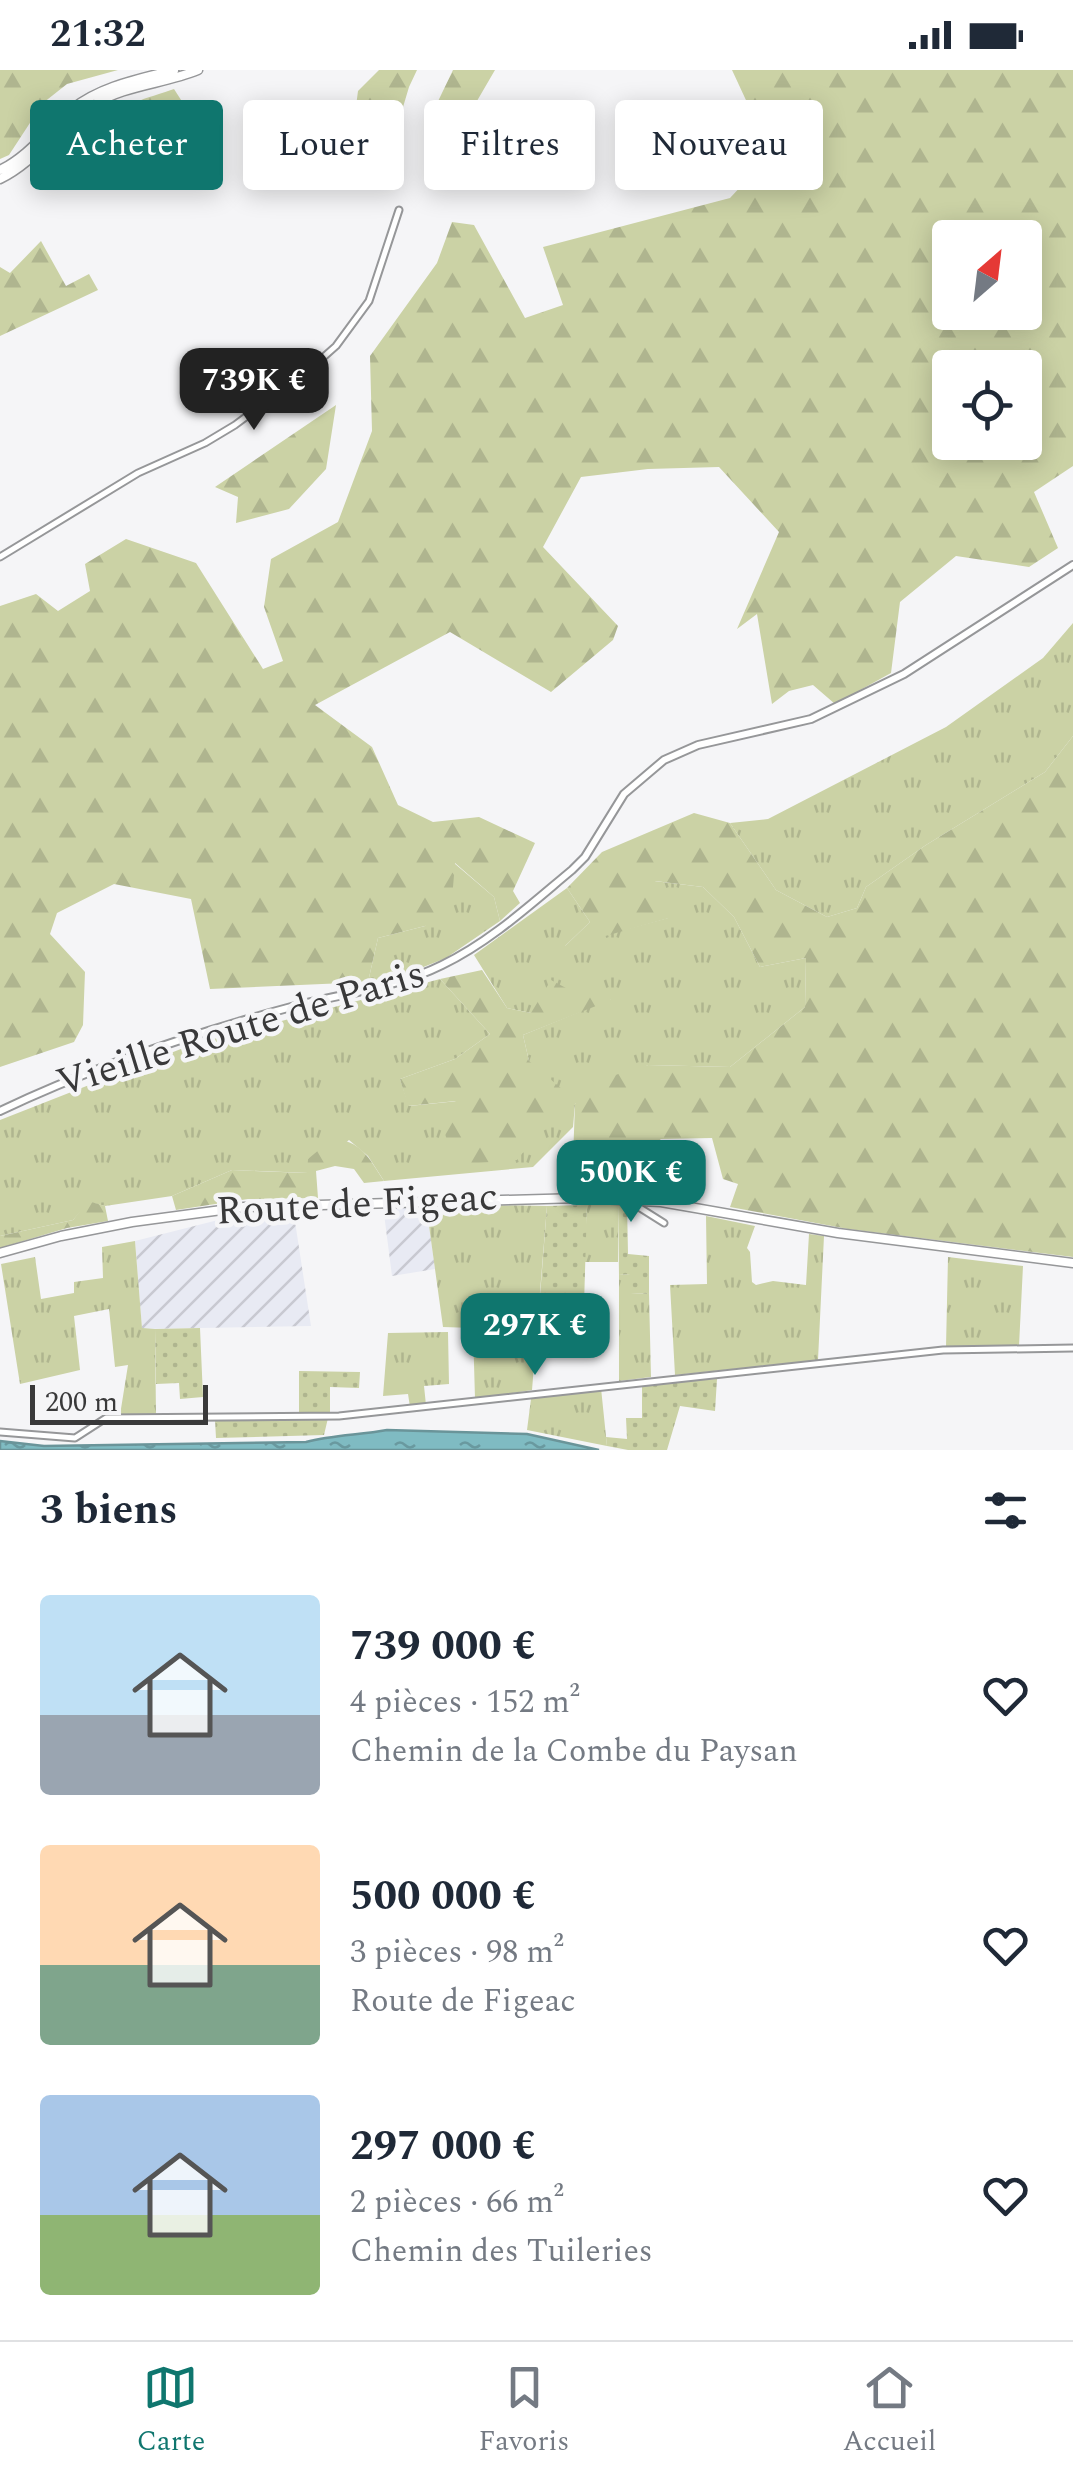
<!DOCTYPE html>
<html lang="fr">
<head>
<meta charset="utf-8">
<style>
	:root { --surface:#fff; --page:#f2f2f3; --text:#1f2937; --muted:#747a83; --line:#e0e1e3; --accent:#0f766e }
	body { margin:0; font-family:Spectral,serif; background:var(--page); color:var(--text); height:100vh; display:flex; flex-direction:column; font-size:38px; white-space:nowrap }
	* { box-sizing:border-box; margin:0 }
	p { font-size:32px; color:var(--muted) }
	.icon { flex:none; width:55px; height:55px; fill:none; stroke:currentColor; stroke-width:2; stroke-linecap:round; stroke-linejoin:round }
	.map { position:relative; height:1380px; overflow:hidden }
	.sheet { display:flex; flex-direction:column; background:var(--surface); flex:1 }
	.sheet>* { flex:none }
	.hud { position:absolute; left:30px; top:30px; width:1015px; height:90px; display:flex; gap:20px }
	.needle { width:65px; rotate:28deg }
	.tools { position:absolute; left:932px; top:150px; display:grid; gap:20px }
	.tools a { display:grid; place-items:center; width:110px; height:110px; border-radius:10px; background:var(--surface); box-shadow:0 5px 25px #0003; font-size:50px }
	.scale { position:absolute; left:30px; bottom:25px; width:178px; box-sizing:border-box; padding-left:10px; border:5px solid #39393a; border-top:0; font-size:28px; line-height:35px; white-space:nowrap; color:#39393a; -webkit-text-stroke:8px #f5f5f7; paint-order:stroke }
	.price { position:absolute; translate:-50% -85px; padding:0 22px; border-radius:20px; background:var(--accent); color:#fff; font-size:32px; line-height:65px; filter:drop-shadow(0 2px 5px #0008) }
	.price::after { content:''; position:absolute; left:50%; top:60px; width:30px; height:22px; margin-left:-15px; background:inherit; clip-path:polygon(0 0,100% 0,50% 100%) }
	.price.active { background:#222; color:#fff }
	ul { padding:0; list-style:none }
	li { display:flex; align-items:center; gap:30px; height:250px; padding:0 40px }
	li span { display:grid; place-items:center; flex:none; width:280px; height:200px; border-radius:10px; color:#555 }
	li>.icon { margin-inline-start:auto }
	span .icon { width:120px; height:120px; fill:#fffc; stroke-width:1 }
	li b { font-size:42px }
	h2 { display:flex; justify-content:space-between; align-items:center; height:120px; padding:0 40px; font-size:42px }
	.chip { padding:0 35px; border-radius:10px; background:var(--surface); box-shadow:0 5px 25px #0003; font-size:35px; line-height:90px }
	.chip.active { background:var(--accent); color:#fff }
	.status { display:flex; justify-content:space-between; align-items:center; height:70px; padding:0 50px; background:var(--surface); direction:ltr }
	.status svg { height:28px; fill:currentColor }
	.tab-bar { display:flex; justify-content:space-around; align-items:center; height:140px; border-top:2px solid var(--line); background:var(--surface); font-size:28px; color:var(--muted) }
	.tab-bar a { display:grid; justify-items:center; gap:5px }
	.tab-bar .active { color:var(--accent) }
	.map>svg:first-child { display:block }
</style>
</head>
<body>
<div class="status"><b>21:32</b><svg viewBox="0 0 49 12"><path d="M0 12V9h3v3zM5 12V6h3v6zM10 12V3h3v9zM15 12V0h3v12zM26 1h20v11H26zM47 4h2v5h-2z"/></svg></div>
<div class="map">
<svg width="1073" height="1380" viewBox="0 0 1073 1380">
	<defs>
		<pattern id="industrial-furrows" width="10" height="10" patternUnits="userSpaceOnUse" patternTransform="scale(2.5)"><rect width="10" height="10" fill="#e8eaf3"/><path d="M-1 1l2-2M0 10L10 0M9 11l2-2" fill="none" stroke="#c8c9d1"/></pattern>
		<pattern id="grass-tufts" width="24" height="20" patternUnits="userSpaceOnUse" patternTransform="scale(2.5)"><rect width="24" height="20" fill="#cbd2a5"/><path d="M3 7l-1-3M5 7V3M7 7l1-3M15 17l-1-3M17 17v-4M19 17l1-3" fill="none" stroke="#afb58f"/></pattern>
		<pattern id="forest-firs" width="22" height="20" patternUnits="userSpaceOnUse" patternTransform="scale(2.5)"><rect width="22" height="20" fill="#cbd2a5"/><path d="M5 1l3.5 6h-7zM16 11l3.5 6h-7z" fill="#afb58f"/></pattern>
		<pattern id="park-dots" width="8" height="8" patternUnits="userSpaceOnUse" patternTransform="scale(2.5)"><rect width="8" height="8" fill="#cbd2a5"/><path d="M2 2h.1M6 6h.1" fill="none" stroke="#afb58f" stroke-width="1.8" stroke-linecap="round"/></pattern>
		<pattern id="water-ripples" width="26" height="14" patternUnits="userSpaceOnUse" patternTransform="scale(2.5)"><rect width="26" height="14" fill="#7fbbc2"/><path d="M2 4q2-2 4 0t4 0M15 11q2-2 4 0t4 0" fill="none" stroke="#69999f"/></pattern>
	</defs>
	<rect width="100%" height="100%" fill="#f5f5f7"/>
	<path fill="url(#industrial-furrows)" d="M426 1134 435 1199 392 1206 383 1136Z
		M294 1145 311 1256 142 1259 135 1171 230 1147Z"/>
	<path fill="url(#grass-tufts)" d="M1073 553V666L1045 702 926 775 866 817 857 838 827 847 776 820 730 753 768 749 946 657 1043 588Z
		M454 793 494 827 500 851 446 888 411 902 368 912 378 868 425 856Z
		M654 811 703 817 734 847 760 897 806 888 805 937 730 997 648 995 575 1034 573 1057 533 1097 384 1111 368 1086 349 1070 308 1103 232 1100 172 1126 105 1136 89 1132 73 1150 0 1166V1050L191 975 440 909 490 964 455 989 400 1009 409 1036 458 1031 529 991 523 965 611 929 531 943 507 938 474 885 567 818 590 852 565 876 668 848Z
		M618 1133V1192H584L587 1135Z
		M426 1134 547 1136 532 1320 475 1329 473 1258 443 1257Z
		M706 1146 755 1156 747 1178 750 1182 752 1212 756 1215 773 1211 806 1215 809 1164 824 1166 818 1290 675 1305 670 1215 707 1214Z
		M135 1171 142 1258 155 1259 156 1345H120L128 1295 115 1297 109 1239 74 1246 80 1300 20 1314 1 1194 35 1187 41 1229 74 1223V1212L103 1208 102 1177Z
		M948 1187 1023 1196 1019 1276 946 1277Z
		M630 1204 631 1223 649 1224 651 1307 619 1311V1205Z
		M448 1262 449 1314 424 1316 426 1335 410 1337 408 1324 383 1326 388 1263Z
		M601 1318 607 1376 527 1360 531 1329Z"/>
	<path fill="url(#forest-firs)" fill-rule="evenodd" d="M0 0H118L67 14 43 33 9 85 0 89Z
		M379 0H417L409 17 395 64 384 63 379 70 353 59 358 21Z
		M453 0H495L449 79 430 48Z
		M732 0H1073V396L1034 422 1058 478 1029 497 956 486 900 532 891 603 835 634 813 615 789 621 772 634 757 544 737 559 779 462 719 397 648 399 581 407 543 477 618 556 613 570 551 622 450 562 315 635 372 677 398 735 433 752 479 747 535 773 513 821 520 833 500 851 494 827 455 793 451 841 425 856 378 868 368 912 210 919 191 829 114 814 57 843 50 864 85 902 83 955 74 972 0 997V536L36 524 58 541 90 521 85 494 126 469 196 493 263 599 283 591 264 537 271 489 338 452 372 361 370 286 437 193 452 152 474 155 525 248 563 235 543 177 730 128 771 84ZM950 168H1025V242H950ZM950 298H1025V372H950Z
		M174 19 201 61 140 112 101 83C117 31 125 36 174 19Z
		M41 171 66 216 89 204 98 220 0 266V197L10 203Z
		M336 335 326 399 289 439 236 453 238 427 215 417Z
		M1073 666V1187L848 1159 730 1137 738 1114 723 1109 712 1068 661 1069 622 1102 608 1090 573 1089 575 1034 602 1009 648 995 730 997 805 937 806 888 760 897 734 847 703 817 655 811 669 848 563 878 590 852 567 818 602 782 694 743 730 753 776 820 827 847 857 838 866 817 926 775 1045 702Z
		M482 900 507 938 531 943 551 910 579 925 604 919 611 930 523 965 529 991 569 1025 517 1090 454 1095 440 1046 456 1031 408 1036 400 1009 455 989 490 964 440 909Z
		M332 1069C361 1070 369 1088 384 1111L364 1113 354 1099 335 1096 316 1101 318 1128 248 1129 176 1140 172 1126 232 1100 307 1103 308 1089Z
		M88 1131 105 1136 108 1151 67 1158 0 1178V1166L73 1150Z"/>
	<path fill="url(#park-dots)" d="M618 1133H627L628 1184 649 1186V1224L630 1223V1204L619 1205Z
		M587 1135 583 1268H558L559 1227 540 1226 547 1136Z
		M200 1258 203 1327 180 1329 179 1313 156 1314 155 1259Z
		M299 1301 360 1302 359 1318 330 1317V1343L299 1342Z
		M717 1309 715 1341 680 1336 667 1380H628L607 1376 606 1367 627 1369 626 1348H642V1314Z
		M328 1348 324 1365 216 1368 215 1350Z"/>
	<path fill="url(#water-ripples)" stroke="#6a9499" stroke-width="2.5" d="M387 1360 527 1364 599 1380H0V1371L44 1376 306 1372C332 1365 360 1365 387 1360Z"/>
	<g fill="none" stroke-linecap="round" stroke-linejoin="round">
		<defs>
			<path id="minor" d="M0 487 138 403 205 373 235 355 310 299 336 276 369 231 399 140
				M629 1131 664 1153
				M0 1362 75 1368 106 1348 339 1346 943 1280 1073 1278"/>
			<path id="tertiary" d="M0 1041C94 996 194 963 295 936 345 923 396 918 442 895 490 872 531 834 572 800L585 787 624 724 664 690 698 675 811 649 904 604 1073 495"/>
			<path id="primary" d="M0 100C29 86 48 59 72 39 101 16 139 9 174 0
				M0 109C37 91 58 55 93 35 125 15 164 14 198 0
				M0 1183 61 1166 132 1152 244 1137 580 1128 661 1132 838 1163 1073 1193"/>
		</defs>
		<use href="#minor" stroke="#969799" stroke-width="9"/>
		<use href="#tertiary" stroke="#969799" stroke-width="10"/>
		<use href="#primary" stroke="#969799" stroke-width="11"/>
		<use href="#minor" stroke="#fff" stroke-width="5"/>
		<use href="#tertiary" stroke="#fff" stroke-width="6"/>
		<use href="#primary" stroke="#fff" stroke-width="8"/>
	</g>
	<g text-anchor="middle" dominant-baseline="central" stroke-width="9" stroke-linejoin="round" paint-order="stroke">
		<g font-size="40" fill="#39393a" stroke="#f5f5f7">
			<text transform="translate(241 959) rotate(-17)">Vieille Route de Paris</text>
			<text transform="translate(357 1135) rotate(-3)">Route de Figeac</text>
		</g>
	</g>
</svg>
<div class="tools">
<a><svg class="needle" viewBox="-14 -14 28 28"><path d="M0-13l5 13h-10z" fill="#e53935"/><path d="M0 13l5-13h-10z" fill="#747a83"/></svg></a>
<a><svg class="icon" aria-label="locate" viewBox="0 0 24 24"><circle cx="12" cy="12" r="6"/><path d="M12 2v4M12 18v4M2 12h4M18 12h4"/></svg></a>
</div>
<div class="scale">200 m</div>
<b class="price active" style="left:254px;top:363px">739K €</b>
<b class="price" style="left:631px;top:1155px">500K €</b>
<b class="price" style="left:535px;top:1308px">297K €</b>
<div class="hud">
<a class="chip active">Acheter</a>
<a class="chip">Louer</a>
<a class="chip">Filtres</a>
<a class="chip">Nouveau</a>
</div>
</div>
<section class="sheet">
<h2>3 biens<svg class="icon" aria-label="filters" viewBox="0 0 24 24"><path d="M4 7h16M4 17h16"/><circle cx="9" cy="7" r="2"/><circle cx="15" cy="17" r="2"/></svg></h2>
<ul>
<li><span style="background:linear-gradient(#bfe0f5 60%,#9aa5b1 0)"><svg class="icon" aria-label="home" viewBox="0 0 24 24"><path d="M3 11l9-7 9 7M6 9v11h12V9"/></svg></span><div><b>739 000 €</b><p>4 pièces · 152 m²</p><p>Chemin de la Combe du Paysan</p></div><svg class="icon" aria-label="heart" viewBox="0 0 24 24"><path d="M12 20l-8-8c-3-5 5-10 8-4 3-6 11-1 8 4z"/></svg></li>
<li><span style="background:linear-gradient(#ffd9b3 60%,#7fa58c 0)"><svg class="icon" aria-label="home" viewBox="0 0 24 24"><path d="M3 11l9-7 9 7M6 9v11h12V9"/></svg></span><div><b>500 000 €</b><p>3 pièces · 98 m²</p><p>Route de Figeac</p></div><svg class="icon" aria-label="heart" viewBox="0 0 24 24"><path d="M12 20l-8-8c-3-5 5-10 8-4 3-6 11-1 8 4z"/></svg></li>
<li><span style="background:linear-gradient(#a9c7e8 60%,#8fb573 0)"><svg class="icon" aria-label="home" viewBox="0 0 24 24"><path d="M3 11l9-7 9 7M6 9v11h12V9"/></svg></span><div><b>297 000 €</b><p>2 pièces · 66 m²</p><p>Chemin des Tuileries</p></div><svg class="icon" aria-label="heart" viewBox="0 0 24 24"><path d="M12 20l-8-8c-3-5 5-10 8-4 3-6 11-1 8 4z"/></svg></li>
</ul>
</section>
<nav class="tab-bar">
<a class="active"><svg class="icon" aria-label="map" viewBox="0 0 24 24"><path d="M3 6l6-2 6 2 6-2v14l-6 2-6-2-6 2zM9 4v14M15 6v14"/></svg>Carte</a>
<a><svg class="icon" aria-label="saved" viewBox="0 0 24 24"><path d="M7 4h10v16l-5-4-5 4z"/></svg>Favoris</a>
<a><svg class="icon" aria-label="home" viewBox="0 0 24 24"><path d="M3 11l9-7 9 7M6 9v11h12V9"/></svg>Accueil</a>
</nav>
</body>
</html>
